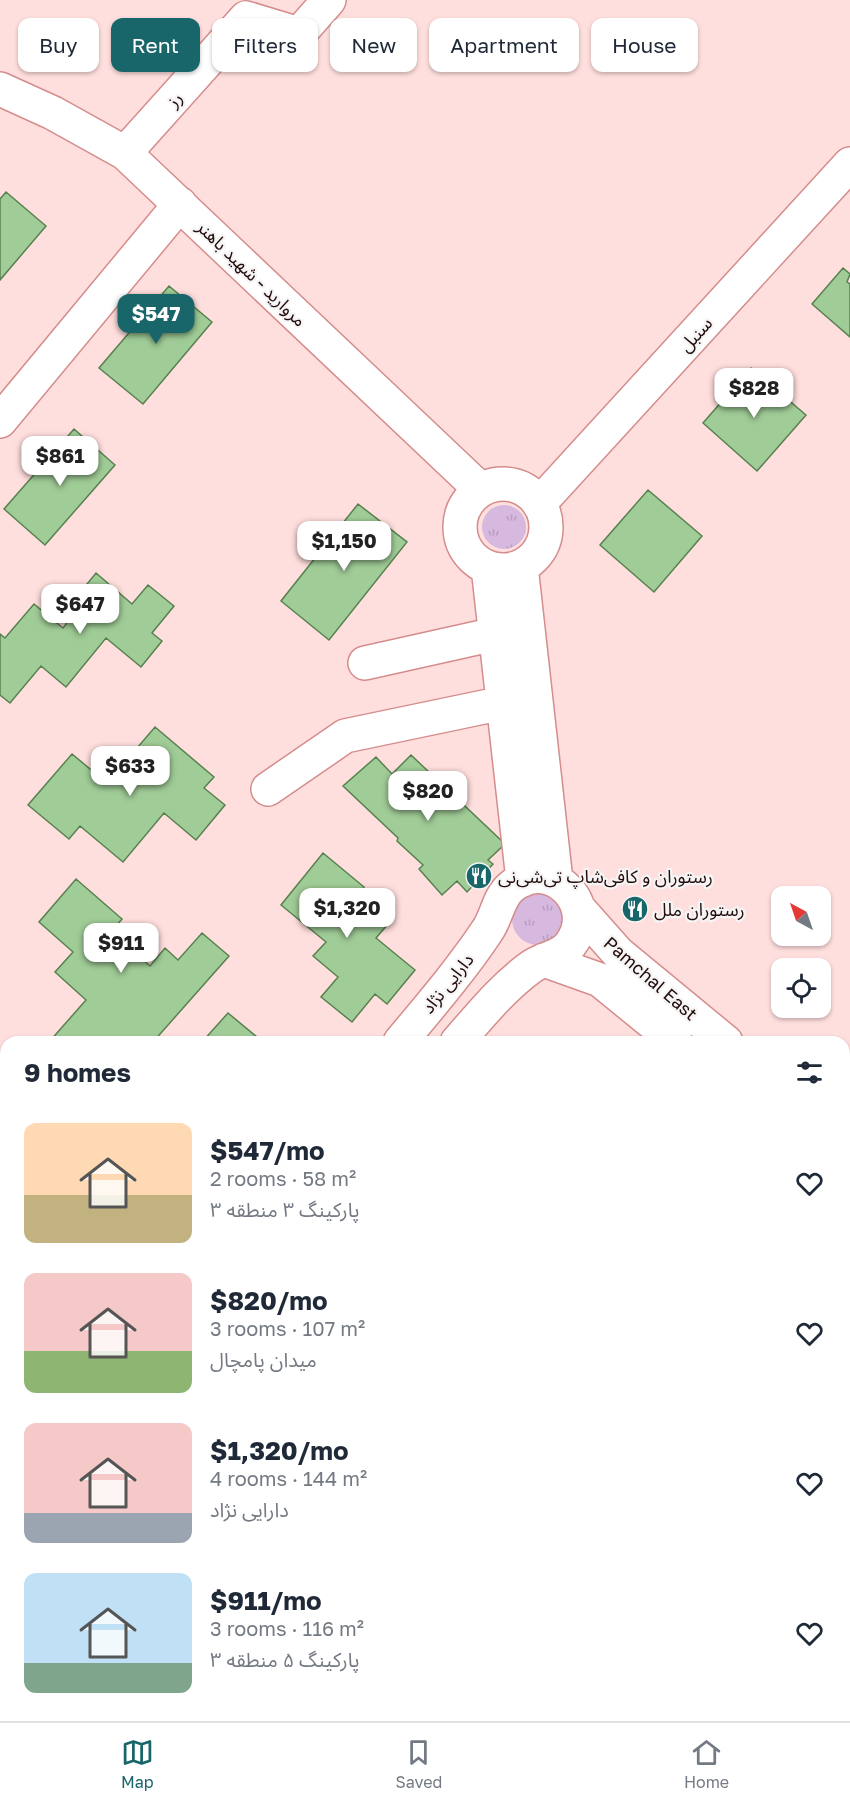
<!DOCTYPE html>
<html lang="en">
<head>
<meta charset="utf-8">
<style>
	:root { --surface:#fff; --page:#f2f2f3; --text:#1f2937; --muted:#747a83; --line:#e0e1e3; --accent:#18666a }
	body { margin:0; font-family:"Golos Text","Noto Sans Arabic",sans-serif; background:var(--page); color:var(--text); height:100vh; display:flex; flex-direction:column; font-size:22px; white-space:nowrap }
	* { box-sizing:border-box; margin:0 }
	p { font-size:20px; color:var(--muted) }
	.icon { flex:none; width:33px; height:33px; fill:none; stroke:currentColor; stroke-width:2; stroke-linecap:round; stroke-linejoin:round }
	.map { position:relative; flex:1; overflow:hidden }
	.details { position:absolute; left:0px; top:1036px; width:850px; height:686px; display:flex; flex-direction:column; background:var(--surface); border-radius:18px 18px 0 0; box-shadow:0 2px 4px #0004 }
	.details>* { flex:none }
	.guide { position:absolute; left:18px; top:18px; width:814px; height:54px; display:flex; gap:12px }
	.needle { width:39px; rotate:320deg }
	.controls { position:absolute; left:771px; top:886px; display:grid; gap:12px }
	.controls a { display:grid; place-items:center; width:60px; height:60px; border-radius:12px; background:var(--surface); box-shadow:0 2px 4px #0004; font-size:30px }
	.price { position:absolute; translate:-50% -51px; padding:0 14px; border-radius:12px; background:#fff; color:#222; font-size:20px; line-height:39px; filter:drop-shadow(0 2px 3px #0008) }
	.price::after { content:''; position:absolute; left:50%; top:36px; width:18px; height:14px; margin-left:-9px; background:inherit; clip-path:polygon(0 0,100% 0,50% 100%) }
	.price.current { background:var(--accent); color:#fff }
	ul { padding:0; list-style:none }
	li { display:flex; align-items:center; gap:18px; height:150px; padding:0 24px }
	li span { display:grid; place-items:center; flex:none; width:168px; height:120px; border-radius:12px; color:#555 }
	li>.icon { margin-inline-start:auto }
	span .icon { width:72px; height:72px; fill:#fffc; stroke-width:1 }
	li b { font-size:26px }
	h2 { display:flex; justify-content:space-between; align-items:center; height:72px; padding:0 24px; font-size:26px }
	.tag { padding:0 21px; border-radius:12px; background:var(--surface); box-shadow:0 2px 4px #0004; font-size:21px; line-height:54px }
	.tag.current { background:var(--accent); color:#fff }
	.menu { display:flex; justify-content:space-around; align-items:center; height:84px; border-top:2px solid var(--line); background:var(--surface); font-size:16px; color:var(--muted) }
	.menu a { display:grid; justify-items:center; gap:3px }
	.menu .current { color:var(--accent) }
	.map>svg:first-child { display:block }
</style>
</head>
<body>
<div class="map">
<svg width="850" height="1721" viewBox="0 0 850 1721">
	<defs>
		<pattern id="grass-tufts" width="24" height="20" patternUnits="userSpaceOnUse" patternTransform="scale(1.5)"><rect width="24" height="20" fill="#d7b8de"/><path d="M3 7l-1-3M5 7V3M7 7l1-3M15 17l-1-3M17 17v-4M19 17l1-3" fill="none" stroke="#b89dbd"/></pattern>
	</defs>
	<rect width="100%" height="100%" fill="#ffdfde"/>
	<path fill="url(#grass-tufts)" d="M482 527a22 22 0 1 1 44 0a22 22 0 1 1-44 0Z
		M512 919a26 26 0 1 1 52 0a26 26 0 1 1-52 0Z"/>
	<path fill="#a0cc97" stroke="#588150" stroke-width="1.5" d="M6 192 46 226 0 280V199Z
		M843 268 850 274 847 282 850 284V337L812 304Z
		M169 286 212 322 143 404 99 368Z
		M751 368 806 415 757 471 703 423Z
		M74 429 115 465 45 545 4 509Z
		M648 490 702 536 654 592 600 545Z
		M358 504 407 542 329 640 281 601Z
		M96 573 132 604 148 585 174 606 152 633 162 641 141 667 106 638 66 687 41 666 10 703 0 695V634L5 638 34 604 63 628 76 611 69 606Z
		M155 727 214 777 204 788 225 805 196 840 164 813 123 862 80 826 69 839 28 805 72 754 107 783Z
		M411 755 505 844 488 860 493 864 467 892 457 881 442 895 419 869 423 865 397 841 398 838 343 786 376 757 392 774Z
		M323 853 364 887 355 897 388 924 376 938 415 970 387 1004 375 994 352 1022 321 997 338 977 313 956 326 942 281 905Z
		M76 879 122 919 111 932 150 966 165 948 178 960 202 933 229 956 153 1042H49L86 1000 55 972 73 952 39 922Z
		M228 1013 263 1042H202Z
		M0 1251 6 1256V1280L1 1285 6 1289V1308L0 1315Z
		M850 1271V1320L849 1319 844 1324V1278Z
		M0 1364 6 1369V1452L0 1447Z
		M844 1366 850 1371 844 1378Z
		M850 1664V1700L844 1695V1670Z
		M313 1716H342L348 1721H309Z
		M583 1716H594L599 1719 602 1716H645L651 1721H578Z"/>
	<g fill="none" stroke-linecap="round" stroke-linejoin="round">
		<defs>
			<path id="minor" d="M0 89 53 113 125 153 481 490
				M125 153 246 18 299 34 329 0
				M0 421 180 204
				M460 527a43 43 0 1 1 86 0a43 43 0 1 1-86 0Z
				M539 504 850 164
				M521 566 556 881
				M488 567 523 880
				M365 663 495 634
				M268 789 345 736 503 703
				M579 909 618 953 726 1042
				M544 960 600 980 676 1042
				M400 1042C430 1006 461 970 487 931 497 917 498 898 511 887 549 854 601 905 570 945 560 958 543 958 531 967 502 988 480 1016 457 1042
				M844 1101 850 1095
				M844 1141 850 1145
				M0 1149 6 1154
				M844 1181 850 1186
				M0 1524 6 1517
				M0 1611 6 1617
				M0 1716 6 1708
				M37 1716 39 1721
				M508 1721 512 1716"/>
		</defs>
		<use href="#minor" stroke="#d48d8c" stroke-width="36"/>
		<use href="#minor" stroke="#fff" stroke-width="33"/>
	</g>
	<defs>
		<symbol id="restaurant-disc" viewBox="-11 -11 22 22"><circle r="9.5" fill="#18666a" stroke="#f5f5f5"/><path d="M-5-6h1v4h1v-4h1v4h1v-4h1v5L-1.5 .5V6h-2V.5L-5-1ZM5-6V6H3V1.5H1.5Q1.5-4 5-6Z" fill="#fff"/></symbol>
	</defs>
	<g fill-rule="evenodd">
		<use href="#restaurant-disc" x="464" y="861" width="30" height="30"/>
		<use href="#restaurant-disc" x="620" y="894" width="30" height="30"/>
	</g>
	<g text-anchor="middle" dominant-baseline="central" stroke-width="4.5" stroke-linejoin="round" paint-order="stroke">
		<g font-size="18" fill="#250c0c" stroke="#f5f5f5">
			<text transform="translate(174 99) rotate(-48)">رز</text>
			<text transform="translate(252 273) rotate(44)">مروارید - شهید باهنر</text>
			<text transform="translate(695 334) rotate(-48)">سنبل</text>
			<text transform="translate(651 978) rotate(41)">Pamchal East</text>
			<text transform="translate(447 983) rotate(-51)">دارایی نژاد</text>
		</g>
		<g font-size="18" fill="#250c0c" stroke="#f5f5f5" text-anchor="start">
			<text x="498" y="876">رستوران و کافی‌شاپ تی‌شی‌نی</text>
			<text x="654" y="909">رستوران ملل</text>
		</g>
	</g>
</svg>
<div class="controls">
<a><svg class="needle" viewBox="-14 -14 28 28"><path d="M0-13l5 13h-10z" fill="#e53935"/><path d="M0 13l5-13h-10z" fill="#747a83"/></svg></a>
<a><svg class="icon" aria-label="locate" viewBox="0 0 24 24"><circle cx="12" cy="12" r="6"/><path d="M12 2v4M12 18v4M2 12h4M18 12h4"/></svg></a>
</div>
<b class="price current" style="left:156px;top:345px">$547</b>
<b class="price" style="left:754px;top:419px">$828</b>
<b class="price" style="left:60px;top:487px">$861</b>
<b class="price" style="left:344px;top:572px">$1,150</b>
<b class="price" style="left:80px;top:635px">$647</b>
<b class="price" style="left:130px;top:797px">$633</b>
<b class="price" style="left:428px;top:822px">$820</b>
<b class="price" style="left:347px;top:939px">$1,320</b>
<b class="price" style="left:121px;top:974px">$911</b>
<div class="guide">
<a class="tag">Buy</a>
<a class="tag current">Rent</a>
<a class="tag">Filters</a>
<a class="tag">New</a>
<a class="tag">Apartment</a>
<a class="tag">House</a>
</div>
<section class="details">
<h2>9 homes<svg class="icon" aria-label="filters" viewBox="0 0 24 24"><path d="M4 7h16M4 17h16"/><circle cx="9" cy="7" r="2"/><circle cx="15" cy="17" r="2"/></svg></h2>
<ul>
<li><span style="background:linear-gradient(#ffd9b3 60%,#c2b280 0)"><svg class="icon" aria-label="home" viewBox="0 0 24 24"><path d="M3 11l9-7 9 7M6 9v11h12V9"/></svg></span><div><b>$547/mo</b><p>2 rooms · 58 m²</p><p>پارکینگ ۳ منطقه ۳</p></div><svg class="icon" aria-label="heart" viewBox="0 0 24 24"><path d="M12 20l-8-8c-3-5 5-10 8-4 3-6 11-1 8 4z"/></svg></li>
<li><span style="background:linear-gradient(#f6c9c9 65%,#8fb573 0)"><svg class="icon" aria-label="home" viewBox="0 0 24 24"><path d="M3 11l9-7 9 7M6 9v11h12V9"/></svg></span><div><b>$820/mo</b><p>3 rooms · 107 m²</p><p>میدان پامچال</p></div><svg class="icon" aria-label="heart" viewBox="0 0 24 24"><path d="M12 20l-8-8c-3-5 5-10 8-4 3-6 11-1 8 4z"/></svg></li>
<li><span style="background:linear-gradient(#f6c9c9 75%,#9aa5b1 0)"><svg class="icon" aria-label="home" viewBox="0 0 24 24"><path d="M3 11l9-7 9 7M6 9v11h12V9"/></svg></span><div><b>$1,320/mo</b><p>4 rooms · 144 m²</p><p>دارایی نژاد</p></div><svg class="icon" aria-label="heart" viewBox="0 0 24 24"><path d="M12 20l-8-8c-3-5 5-10 8-4 3-6 11-1 8 4z"/></svg></li>
<li><span style="background:linear-gradient(#bfe0f5 75%,#7fa58c 0)"><svg class="icon" aria-label="home" viewBox="0 0 24 24"><path d="M3 11l9-7 9 7M6 9v11h12V9"/></svg></span><div><b>$911/mo</b><p>3 rooms · 116 m²</p><p>پارکینگ ۵ منطقه ۳</p></div><svg class="icon" aria-label="heart" viewBox="0 0 24 24"><path d="M12 20l-8-8c-3-5 5-10 8-4 3-6 11-1 8 4z"/></svg></li>
</ul>
</section>
</div>
<nav class="menu">
<a class="current"><svg class="icon" aria-label="map" viewBox="0 0 24 24"><path d="M3 6l6-2 6 2 6-2v14l-6 2-6-2-6 2zM9 4v14M15 6v14"/></svg>Map</a>
<a><svg class="icon" aria-label="saved" viewBox="0 0 24 24"><path d="M7 4h10v16l-5-4-5 4z"/></svg>Saved</a>
<a><svg class="icon" aria-label="home" viewBox="0 0 24 24"><path d="M3 11l9-7 9 7M6 9v11h12V9"/></svg>Home</a>
</nav>
</body>
</html>
